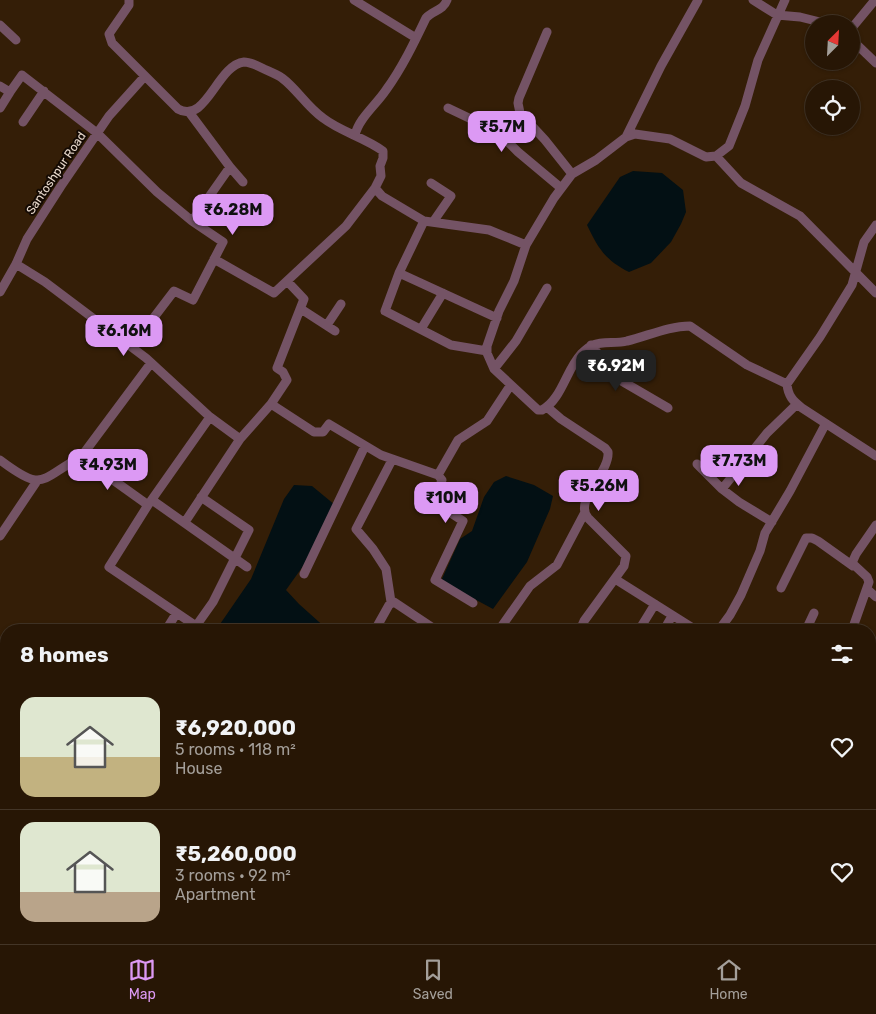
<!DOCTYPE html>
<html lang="en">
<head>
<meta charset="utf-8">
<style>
	:root { --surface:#271605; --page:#332313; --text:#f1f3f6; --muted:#a49f9a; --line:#433527; --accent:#dc99f4 }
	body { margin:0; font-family:Rubik,sans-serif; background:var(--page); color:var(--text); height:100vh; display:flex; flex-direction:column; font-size:19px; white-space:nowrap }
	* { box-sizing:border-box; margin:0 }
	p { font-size:16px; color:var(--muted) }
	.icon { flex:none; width:28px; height:28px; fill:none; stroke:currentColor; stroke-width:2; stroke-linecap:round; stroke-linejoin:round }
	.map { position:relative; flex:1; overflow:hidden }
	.panel { position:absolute; left:0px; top:624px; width:876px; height:321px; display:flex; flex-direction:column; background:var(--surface); border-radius:20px 20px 0 0; box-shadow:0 1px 4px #0004,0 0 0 1px var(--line) }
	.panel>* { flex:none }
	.needle { width:32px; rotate:24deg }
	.buttons { position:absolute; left:805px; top:15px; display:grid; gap:10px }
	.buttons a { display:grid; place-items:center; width:55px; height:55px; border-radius:50%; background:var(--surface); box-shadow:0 1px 4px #0004,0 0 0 1px var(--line); font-size:25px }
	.price { position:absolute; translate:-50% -42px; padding:0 11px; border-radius:10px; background:var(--accent); color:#111; font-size:16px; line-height:32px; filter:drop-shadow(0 1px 2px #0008) }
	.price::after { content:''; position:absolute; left:50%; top:30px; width:15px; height:11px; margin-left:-8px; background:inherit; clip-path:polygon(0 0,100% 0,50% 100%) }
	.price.active { background:#222; color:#fff }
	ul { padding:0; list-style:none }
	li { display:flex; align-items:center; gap:15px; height:125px; padding:0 20px }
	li+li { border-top:1px solid var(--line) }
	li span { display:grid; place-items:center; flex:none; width:140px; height:100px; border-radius:15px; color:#555 }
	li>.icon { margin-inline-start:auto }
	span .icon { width:60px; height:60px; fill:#fffc; stroke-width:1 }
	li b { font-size:21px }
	h2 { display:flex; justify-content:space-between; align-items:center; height:60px; padding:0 20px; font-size:21px }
	.tabs { display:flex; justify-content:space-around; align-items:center; height:70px; border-top:1px solid var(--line); background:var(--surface); font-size:14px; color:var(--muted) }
	.tabs a { display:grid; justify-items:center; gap:2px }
	.tabs .active { color:var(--accent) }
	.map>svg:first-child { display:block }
</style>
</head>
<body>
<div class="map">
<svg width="876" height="944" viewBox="0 0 876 944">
	<rect width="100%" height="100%" fill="#341e07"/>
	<path fill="#031014" d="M633 171 662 173 683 190 686 212 681 224 671 242 651 263 629 272C605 260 598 248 587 225L620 177Z
		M506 476 534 485 553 496 550 509 527 562 493 609 441 581 460 539 472 531 484 497 494 482Z
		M294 485 312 486 335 505 318 545 286 590 299 604 328 630H216L251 579 284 499Z"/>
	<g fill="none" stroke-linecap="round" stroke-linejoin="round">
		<path stroke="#745365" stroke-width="9" d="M129 0V5L109 34 112 43 178 109C206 125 217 65 244 62 250 62 256 65 262 68 268 71 276 74 282 78 297 89 307 107 323 118 341 132 364 137 383 151V158L380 166 381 176 375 188 382 196 424 221 489 230 526 245
			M354 0 416 38
			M753 0 777 15 800 17 828 24
			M785 0 758 60 745 106 729 146 716 156 706 157 670 139 635 134 626 137 596 160 572 174 554 198 526 245 514 281 499 311 487 346V353L494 369 538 410H542C562 399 566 370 581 354 584 351 589 346 593 345 603 341 616 344 627 341 648 336 668 326 690 326L747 365 787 384
			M0 25 16 40
			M851 29 875 0
			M547 32 519 98 518 103 520 113 545 140 572 174
			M851 39 876 63
			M0 86 10 92 22 75 97 133 157 192 192 221 223 242 193 300 174 291 139 337H129L125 343
			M0 108 10 92
			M448 108 492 129 504 138 518 152 561 188
			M189 112 230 167 243 182
			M23 122 44 91
			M355 135C359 118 376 105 386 90 402 68 414 43 426 18 433 10 443 11 447 0
			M626 137 661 66 698 0
			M716 156 741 183 800 216 876 293
			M431 183 451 196 433 222
			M192 221 230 167
			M424 221 399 273 497 318
			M876 225 864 242 852 285 820 337 787 384C788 396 793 401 802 408L876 456
			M214 259 274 293 346 226 375 188
			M16 264 45 282 146 358 210 417 240 439
			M399 273 385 311 451 345 487 351
			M0 292 16 264 27 239 61 186 109 116 145 76
			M301 309 335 331
			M327 325 341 304
			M421 329 443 293
			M591 345 620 380 668 408
			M494 369 516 341 547 288
			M271 404 287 380 283 372 277 368 304 299 287 281
			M547 407 561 419 605 448 608 452C610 473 573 500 588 518L626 556 624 566 584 621 580 630
			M81 457 148 505
			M0 460C45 494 39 479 81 457L151 363
			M697 464 722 489 739 502 772 522
			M438 475 458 440 487 421 510 386
			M722 489 767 433 797 404
			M201 497 249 530 213 602 196 626 109 567 148 505 210 417
			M152 500 247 567
			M185 522 240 439 271 404 314 432H323L329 424 381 455 438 475 442 480 434 502 463 521 435 580 473 603
			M0 536 37 481
			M304 574 365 446
			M615 579 696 630
			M781 588 806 538H812L818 541 853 566
			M867 589 876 597
			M391 602 386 569 373 549 356 529 392 460
			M166 630 176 614
			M375 630 389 605 394 602 436 630
			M499 630 530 586 557 565 584 514
			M639 630 655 604
			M664 630 672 616
			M719 630 730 615 741 595 760 551 765 533 790 491 825 425
			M806 630 814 613
			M852 630 869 582 867 577 852 563 856 554 876 525
			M870 723 876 726
			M211 939 220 944
			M380 939 391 944
			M853 939 861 944
			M257 944 259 939
			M459 944V939
			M594 944 596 939
			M706 944 708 939
			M832 944 835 939"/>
	</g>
	<g text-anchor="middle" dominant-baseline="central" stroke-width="4" stroke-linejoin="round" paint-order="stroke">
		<g font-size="12" fill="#e8d9cc" stroke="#140a03">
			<text transform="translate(56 173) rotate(-56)">Santoshpur Road</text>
		</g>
	</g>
</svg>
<div class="buttons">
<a><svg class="needle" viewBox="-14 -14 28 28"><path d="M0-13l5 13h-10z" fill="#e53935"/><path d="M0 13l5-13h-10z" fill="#a49f9a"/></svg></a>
<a><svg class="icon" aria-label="locate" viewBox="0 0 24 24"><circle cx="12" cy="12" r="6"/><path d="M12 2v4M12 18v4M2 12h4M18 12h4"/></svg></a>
</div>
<b class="price" style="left:502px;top:153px">₹5.7M</b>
<b class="price" style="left:233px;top:236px">₹6.28M</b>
<b class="price" style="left:124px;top:357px">₹6.16M</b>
<b class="price active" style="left:616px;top:392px">₹6.92M</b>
<b class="price" style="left:739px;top:487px">₹7.73M</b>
<b class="price" style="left:108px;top:491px">₹4.93M</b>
<b class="price" style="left:599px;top:512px">₹5.26M</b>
<b class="price" style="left:446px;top:524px">₹10M</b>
<section class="panel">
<h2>8 homes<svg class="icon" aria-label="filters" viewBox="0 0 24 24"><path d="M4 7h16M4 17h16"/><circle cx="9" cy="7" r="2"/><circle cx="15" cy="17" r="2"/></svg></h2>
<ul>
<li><span style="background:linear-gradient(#dfe7d0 60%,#c2b280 0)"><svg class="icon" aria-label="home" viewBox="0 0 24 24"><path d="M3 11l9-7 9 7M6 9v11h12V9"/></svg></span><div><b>₹6,920,000</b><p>5 rooms · 118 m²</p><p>House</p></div><svg class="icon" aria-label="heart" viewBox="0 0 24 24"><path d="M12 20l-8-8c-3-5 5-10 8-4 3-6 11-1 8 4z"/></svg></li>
<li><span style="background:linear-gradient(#dfe7d0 70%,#b9a48a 0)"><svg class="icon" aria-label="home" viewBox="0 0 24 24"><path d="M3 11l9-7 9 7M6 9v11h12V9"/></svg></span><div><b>₹5,260,000</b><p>3 rooms · 92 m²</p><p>Apartment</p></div><svg class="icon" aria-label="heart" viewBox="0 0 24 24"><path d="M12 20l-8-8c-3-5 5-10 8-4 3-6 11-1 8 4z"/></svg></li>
</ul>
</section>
</div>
<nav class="tabs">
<a class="active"><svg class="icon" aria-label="map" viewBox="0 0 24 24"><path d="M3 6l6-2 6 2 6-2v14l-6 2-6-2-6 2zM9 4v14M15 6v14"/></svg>Map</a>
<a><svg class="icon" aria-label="saved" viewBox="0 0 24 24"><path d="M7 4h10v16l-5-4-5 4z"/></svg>Saved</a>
<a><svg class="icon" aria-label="home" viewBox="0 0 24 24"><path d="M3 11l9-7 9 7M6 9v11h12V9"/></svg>Home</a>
</nav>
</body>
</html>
